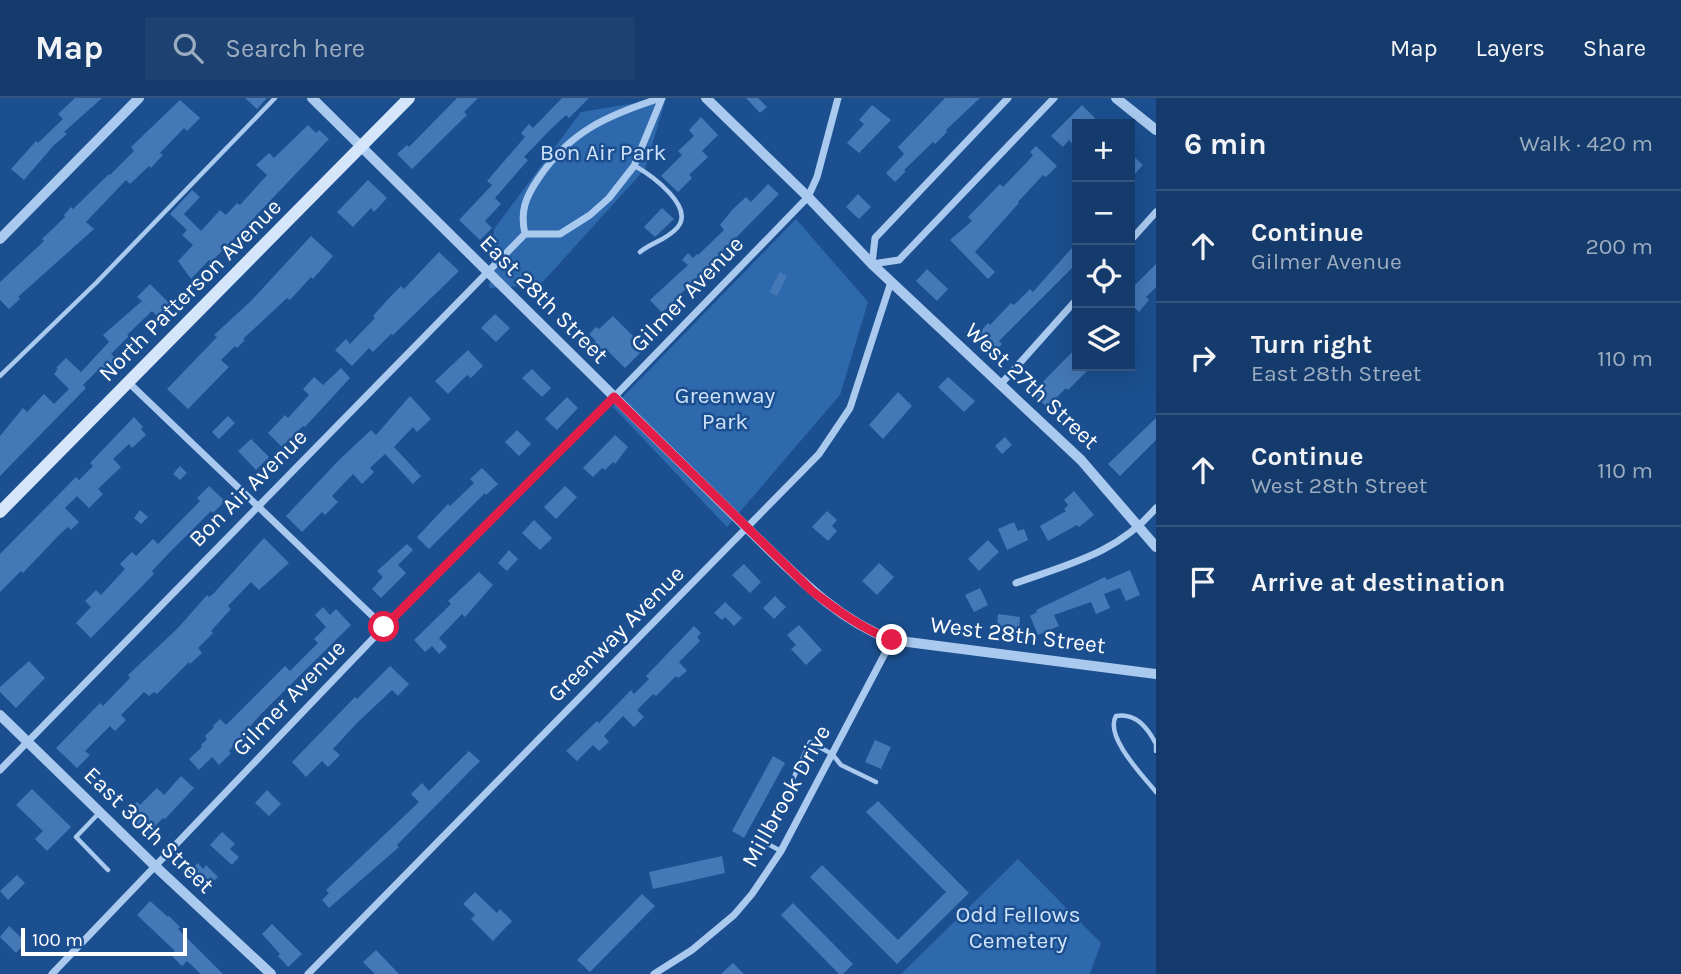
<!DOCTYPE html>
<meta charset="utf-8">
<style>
body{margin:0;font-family:Karla,sans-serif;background:#1d4271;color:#f1f3f6}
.controls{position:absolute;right:21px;top:21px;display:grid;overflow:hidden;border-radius:0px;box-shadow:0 7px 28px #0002}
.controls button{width:63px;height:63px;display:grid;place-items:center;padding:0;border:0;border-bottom:2px solid #33557e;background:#143b6b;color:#f1f3f6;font:35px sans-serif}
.scale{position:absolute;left:21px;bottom:18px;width:166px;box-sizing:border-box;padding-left:7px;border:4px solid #fff;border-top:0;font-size:19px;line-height:24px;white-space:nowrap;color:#fff;-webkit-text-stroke:5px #1b4f8f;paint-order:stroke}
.stop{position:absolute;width:21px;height:21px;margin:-16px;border:5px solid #e11d48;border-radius:50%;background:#fff}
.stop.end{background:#e11d48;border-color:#fff;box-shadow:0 2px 7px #0008}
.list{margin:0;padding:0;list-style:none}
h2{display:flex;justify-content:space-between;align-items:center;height:91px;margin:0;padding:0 28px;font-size:30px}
h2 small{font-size:23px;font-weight:400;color:#9dadc1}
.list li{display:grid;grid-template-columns:46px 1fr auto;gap:21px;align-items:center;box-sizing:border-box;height:112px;padding:0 28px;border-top:2px solid #33557e}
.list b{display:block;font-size:26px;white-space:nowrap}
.list p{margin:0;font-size:23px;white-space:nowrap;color:#9dadc1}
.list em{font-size:23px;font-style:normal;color:#9dadc1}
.icon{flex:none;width:38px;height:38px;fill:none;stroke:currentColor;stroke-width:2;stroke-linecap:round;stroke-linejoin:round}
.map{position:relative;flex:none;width:1156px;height:876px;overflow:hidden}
header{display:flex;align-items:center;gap:42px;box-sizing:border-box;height:98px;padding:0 35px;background:#143b6b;border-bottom:2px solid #33557e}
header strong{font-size:33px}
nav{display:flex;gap:38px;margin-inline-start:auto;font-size:24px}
.search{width:490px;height:63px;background:#1d4271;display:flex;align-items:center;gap:18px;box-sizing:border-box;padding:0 24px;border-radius:0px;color:#9dadc1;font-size:26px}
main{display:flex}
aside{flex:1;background:#143b6b}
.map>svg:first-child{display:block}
</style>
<header>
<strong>Map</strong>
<div class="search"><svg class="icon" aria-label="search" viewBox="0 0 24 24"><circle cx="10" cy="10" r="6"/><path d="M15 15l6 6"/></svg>Search here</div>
<nav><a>Map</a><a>Layers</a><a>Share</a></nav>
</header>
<main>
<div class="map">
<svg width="1156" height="876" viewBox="0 0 1156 876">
<rect width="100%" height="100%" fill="#1b4f8f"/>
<path fill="#2e69ad" d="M666 0 645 71 540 187 489 190 494 131 581 14Z
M796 121 868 204 840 297 727 429 613 309Z
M1018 761 1101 845 1090 876H901Z"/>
<path fill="#4478b7" d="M75 0H102L64 34 67 36 54 47 24 82 11 71 36 43 38 45 63 21 58 16Z
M245 0H267L257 11Z
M457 0H478L464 14 467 17 412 71 397 56 407 47 409 49Z
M562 0H589L569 20 566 17 549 33 524 59 528 62 495 100 501 106 485 123 492 130 480 142 459 122 492 87 487 83 525 39 521 35 529 26 533 30Z
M746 0H758L767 9 760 15Z
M945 0H980L946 32 947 34 935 46 933 44 904 72 906 73 895 84 886 75 904 56 898 49Z
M180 2 200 20 187 33 184 30 160 55 163 57 151 70 149 68 130 86 126 82 86 124 94 131 18 199 20 201 9 211 0 202V184L44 143 42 141 65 119 64 117 71 109 73 111 109 76 110 77 134 53 131 49Z
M872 7 891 22 859 55 847 45 864 26 859 22Z
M1082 7 1095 20 1089 26H1077V50L1069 42 1063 49 1051 38Z
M701 19 718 37 702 53 708 59 689 77 692 80 678 94 661 78 682 57 678 53 694 38 689 32Z
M308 27 316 35 319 32 329 41 229 146 211 164 209 162 191 181 178 163 193 147 182 137 187 132 170 116 192 92 200 99 184 116 201 133 220 112 226 117 237 105 240 107 267 77 256 67 269 55 274 60Z
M1036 48 1057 68 1046 79 1043 77 1018 104 1019 105 975 154 995 174 988 181 950 142 972 123 968 119 1000 86 1003 89 1028 63 1033 57 1030 54Z
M1130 55 1143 67 1130 81Z
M368 82 387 100 374 114 371 110 353 129 337 114Z
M768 86 779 96 662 215 650 202 688 167 682 162 688 155 693 160 697 156 698 157 724 132 720 127 733 111 746 99 751 104Z
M858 96 871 109 859 121 846 109Z
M662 110 674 121 655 139 644 129Z
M311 138 333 158 313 181 311 179 290 202 287 200 243 241 245 242 237 250 235 248 221 262 229 269 188 311 167 291 217 239 214 237 251 203Z
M1077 144V165L999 243 1002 246 995 253 978 236 988 225 990 227 1011 205 1014 207 1030 191 1033 194Z
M439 154 459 173 393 237 391 236 373 254 369 250 352 268 335 252 346 241 350 246 375 220 373 218 390 199 401 188 404 191Z
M1156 166V189L1146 199 1149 202 1139 214 1130 205V192Z
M927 171 948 191 937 203 916 183Z
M780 174 787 178 777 198 769 194Z
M150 186 169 205 157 218 152 213 127 237 129 238 111 256 118 262 105 275 100 270 83 287 86 290 0 378V338L23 310 27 314 44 296 54 306 69 291 54 276 58 271 56 270 66 260 81 274 109 244 103 237 142 203 137 199Z
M495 216 510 230 496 244 481 230Z
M613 218 645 250 625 270 607 252 604 255 594 245 596 243 589 236 596 229 599 231Z
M1077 249V268H1092L1068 292 1066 290 1047 309 1032 295Z
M468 252 483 268 471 280 467 277 448 296 435 283Z
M341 270 350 280 305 329 303 328 282 349 268 335 285 317 288 320 309 297 303 291 314 279 323 287Z
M532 271 551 290 542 299 522 280Z
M948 279 975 303 964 314 938 289Z
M898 294 912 308 883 341 869 327Z
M410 298 431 321 417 334 413 329 394 349 421 378 413 386 385 356 370 370 374 374 362 386 353 376 332 398 338 404 325 417 322 414 302 434 286 418 339 362 371 332 376 337Z
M567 299 578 310 557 332 545 321Z
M228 318 235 325 219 341 212 334Z
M134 319 143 329 141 331 146 337 132 350 129 346 113 361 121 369 98 391 103 396 89 410 77 398 65 410 79 424 71 432 68 429 60 436 23 475 21 473 0 494V456L76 379 79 382 93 368 90 365Z
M1156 320V342L1120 378 1108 366Z
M517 332 531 346 519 358 505 344Z
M615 337 628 349 615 366 613 364 605 372 602 370 593 379 583 370Z
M1005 339 1012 347 1002 356 995 348Z
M251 341 269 359 256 372 238 353Z
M180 368 187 375 180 382 173 376Z
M482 370 498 386 486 397 485 395 429 451 417 439 448 406 450 408 474 385 470 381Z
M209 388 225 403 213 415 211 413 168 456 152 473 154 476 91 540 76 525 91 509 85 503 96 492 101 497 125 471 120 466 132 454 136 458 153 441 158 446 200 403 197 400Z
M565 388 577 399 556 421 544 409Z
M1074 393 1094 417 1079 429 1077 427 1048 443 1040 428 1066 413 1064 411 1068 407 1064 402Z
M140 412 148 419 141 426 134 420Z
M827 413 837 422 832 428 837 433 828 443 812 429Z
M534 422 552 440 540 452 522 435Z
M1014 424 1018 433 1024 431 1028 442 1007 452 998 431Z
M264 440 289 465 259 492 251 484 228 508 231 511 211 533 213 535 198 550 202 555 190 566 189 564 157 596 154 594 149 598 144 594 121 617 126 622 115 633 110 628 85 653 90 657 77 670 56 650 100 605 103 608 130 580 128 577 178 530 207 497 209 499 214 495Z
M988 442 999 454 979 473 968 461Z
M407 446 413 452 398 467 406 475 381 500 372 491 383 479 377 473Z
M509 452 518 461 507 473 498 465Z
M879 465 894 479 877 497 862 483Z
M744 466 761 484 750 495 732 477Z
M1130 472 1140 497 1126 503 1120 490 1104 496 1110 510 1096 516 1091 504 1054 517 1059 528 1038 537 1030 518 1037 514 1036 512 1105 479 1107 482Z
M479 474 493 487 465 519 462 516 439 540 447 549 439 556 432 548 425 554 414 542 451 506 448 503Z
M980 490 988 507 974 514 965 497Z
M775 498 786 509 774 521 763 510Z
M725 504 742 520 734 528 725 519 722 522 714 515Z
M323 509 330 517 336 511 351 527 261 616 229 653 231 655 219 667 212 659 199 672 189 661 202 649 201 647 207 641 205 638 214 629 213 628 220 621 226 627 285 568 290 573 318 545 314 541 326 529 315 517Z
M998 516 1020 519 1019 534 997 532Z
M799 527 822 552 806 567 791 551 796 547 787 537Z
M694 528 701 535 697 539 700 543 679 564 687 573 678 580 676 578 656 598 653 596 637 612 644 619 634 629 623 618 604 638 609 644 599 653 593 647 577 663 566 653 597 623 599 625 631 592 634 596 649 581 646 578Z
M29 563 45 580 16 610 0 594V589Z
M390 568 409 586 398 598 392 592 356 626 333 651 340 657 328 669 322 663 306 679 292 664 355 599 357 601Z
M875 642 891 649 881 671 865 664Z
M469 653 480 663 397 747 399 749 329 810 322 802 329 795 326 792 419 704 411 696 422 685 429 693Z
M773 658 785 665 744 740 732 733Z
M181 678 194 690 165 721 163 720 147 736 126 715 137 704 140 707 157 690 164 697Z
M32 691 71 729 47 753 35 741 43 733 16 707Z
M267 692 281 706 269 718 255 705Z
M878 703 969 795 897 866 810 779 822 767 898 842 946 794 866 714Z
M222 734 235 746 230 751 239 759 232 767 210 747Z
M722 758 725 775 653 791 649 774Z
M198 765 203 771 206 767 218 779 206 790 190 772Z
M17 777 25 785 8 802 0 793Z
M475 794 497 815 500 811 512 823 493 843 471 821 475 817 463 806Z
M642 796 655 808 590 874 577 862Z
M150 803 168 819 169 818 180 829 178 831 223 876H201L187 863 182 868 171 857 175 853 137 817Z
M793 805 853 866 843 876H839L781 817Z
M272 826 302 856 288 869 278 858 280 856 262 836Z
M9 828 26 844 16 855 0 839Z
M376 852 399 876H375L363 864Z
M733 865 744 876H721Z"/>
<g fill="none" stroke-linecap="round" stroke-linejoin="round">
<path stroke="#a9c9ee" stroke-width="4.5" d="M635 68C651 77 696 109 677 130 665 143 652 144 640 154
M0 278 96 185 275 0
M1156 646C1148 630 1136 614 1116 618 1104 638 1143 678 1156 694
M1156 646V653
M99 715 76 739 108 772
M781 753 764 744 810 644 832 656 841 667 876 684"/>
<path stroke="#a9c9ee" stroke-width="7" d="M1008 0 875 140 872 166 899 162 1054 0
M525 136H560L590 117 609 100 634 68 662 0
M525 136C520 114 525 100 538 81 570 33 608 17 661 0
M1130 143 1156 114
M128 284 384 529
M1000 287 1077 201
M1016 485C1069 466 1118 455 1156 410
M0 672 525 136
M52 876 384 529 614 299 808 99 817 79 838 0
M308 876 819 356 850 310 891 184
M654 876 692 852 734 817 752 796 781 753 892 542"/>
<path stroke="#a9c9ee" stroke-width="10" d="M312 0 747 430C792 473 833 520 892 542L1156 576
M706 0 808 99 872 166 1081 362 1156 449
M1116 0 1156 32
M0 141 139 0
M0 617 155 768 271 876"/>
<path stroke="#d6e6fa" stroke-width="12" d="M0 414 409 0"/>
</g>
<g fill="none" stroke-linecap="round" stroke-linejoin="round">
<path stroke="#e11d48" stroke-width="9" d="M384 529 614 299 812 493C838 513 861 530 892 542"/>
</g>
<g text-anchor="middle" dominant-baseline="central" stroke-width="5" stroke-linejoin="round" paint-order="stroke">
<g font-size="23" fill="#cfe3fa" stroke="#1b4f8f">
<text x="603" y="54">Bon Air Park</text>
<text x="725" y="297">Greenway<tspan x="725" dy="26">Park</tspan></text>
<text x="1018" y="816">Odd Fellows<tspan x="1018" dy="26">Cemetery</tspan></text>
</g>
<g font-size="23" fill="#fff" stroke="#1b4f8f">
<text transform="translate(190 192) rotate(-45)">North Patterson Avenue</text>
<text transform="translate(687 196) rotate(-46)">Gilmer Avenue</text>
<text transform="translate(544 201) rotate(45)">East 28th Street</text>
<text transform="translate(1032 288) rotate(43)">West 27th Street</text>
<text transform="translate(248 390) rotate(-45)">Bon Air Avenue</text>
<text transform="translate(616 536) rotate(-45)">Greenway Avenue</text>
<text transform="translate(1018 537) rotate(7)">West 28th Street</text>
<text transform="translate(289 600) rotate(-46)">Gilmer Avenue</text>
<text transform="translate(786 698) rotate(-61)">Millbrook Drive</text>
<text transform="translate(149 732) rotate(44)">East 30th Street</text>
</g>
</g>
</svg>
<div class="controls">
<button>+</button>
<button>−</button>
<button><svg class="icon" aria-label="locate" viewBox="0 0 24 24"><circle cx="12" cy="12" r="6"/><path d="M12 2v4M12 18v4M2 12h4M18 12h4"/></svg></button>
<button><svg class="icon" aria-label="layers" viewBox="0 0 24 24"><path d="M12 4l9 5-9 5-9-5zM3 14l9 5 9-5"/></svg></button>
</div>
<div class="scale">100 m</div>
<div class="stop" style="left:384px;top:529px"></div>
<div class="stop end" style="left:892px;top:542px"></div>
</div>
<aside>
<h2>6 min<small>Walk · 420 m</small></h2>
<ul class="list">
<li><svg class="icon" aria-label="ahead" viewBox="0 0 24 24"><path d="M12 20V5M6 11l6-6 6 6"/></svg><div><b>Continue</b><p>Gilmer Avenue</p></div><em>200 m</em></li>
<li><svg class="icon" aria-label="right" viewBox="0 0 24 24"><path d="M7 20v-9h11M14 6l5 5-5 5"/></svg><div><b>Turn right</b><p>East 28th Street</p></div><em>110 m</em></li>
<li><svg class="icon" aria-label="ahead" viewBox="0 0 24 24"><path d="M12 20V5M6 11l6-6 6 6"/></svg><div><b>Continue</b><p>West 28th Street</p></div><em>110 m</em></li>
<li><svg class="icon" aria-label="arrive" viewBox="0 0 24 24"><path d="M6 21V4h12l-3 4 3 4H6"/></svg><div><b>Arrive at destination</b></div></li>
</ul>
</aside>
</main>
